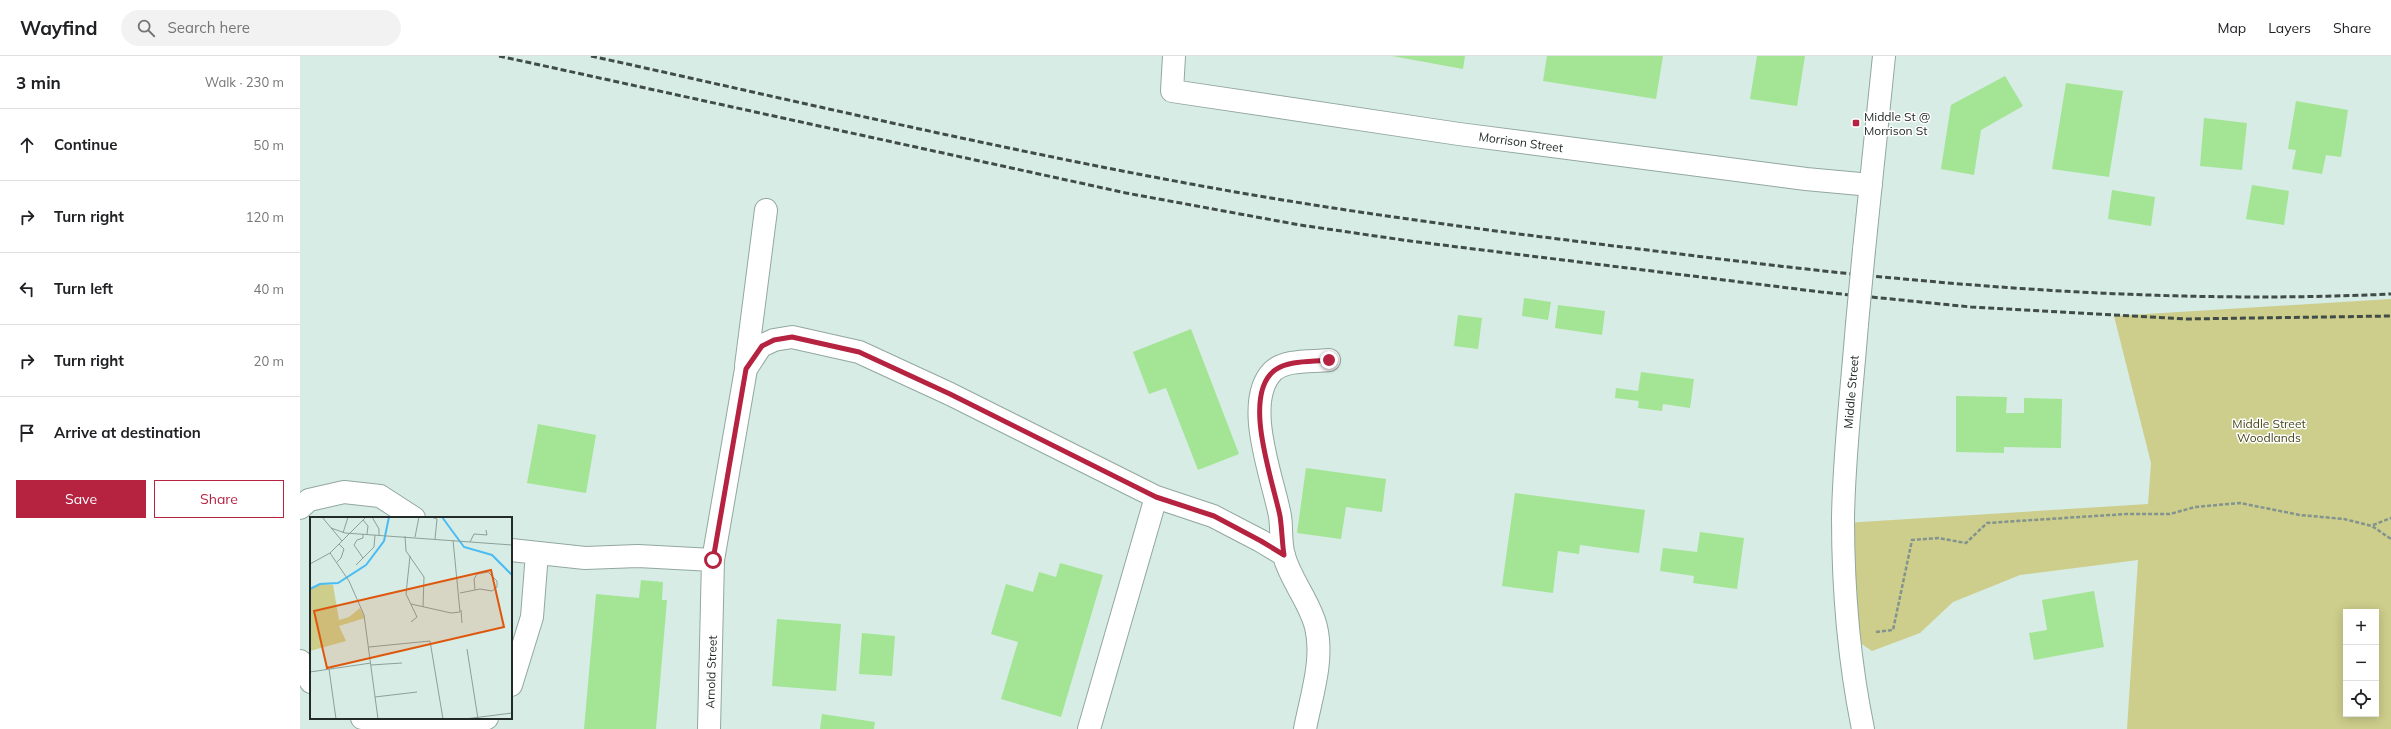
<!DOCTYPE html>
<meta charset="utf-8">
<style>
body{margin:0;font-family:Mulish,sans-serif;background:#f2f2f2;color:#202124}
.controls{position:absolute;right:12px;bottom:12px;display:grid;overflow:hidden;border-radius:0px;box-shadow:0 2px 10px #0003}
.controls button{width:36px;height:36px;display:grid;place-items:center;padding:0;border:0;border-bottom:1px solid #e0e0e0;background:#fff;color:#202124;font:20px sans-serif}
.stop{position:absolute;width:12px;height:12px;margin:-9px;border:3px solid #b52341;border-radius:50%;background:#fff}
.stop.end{background:#b52341;border-color:#fff;box-shadow:0 1px 4px #0008}
.list{margin:0;padding:0;list-style:none}
h2{display:flex;justify-content:space-between;align-items:center;height:52px;margin:0;padding:0 16px;font-size:17px}
h2 small{font-size:13px;font-weight:400;color:#757577}
.list li{display:grid;grid-template-columns:26px 1fr auto;gap:12px;align-items:center;box-sizing:border-box;height:72px;padding:0 16px;border-top:1px solid #e0e0e0}
.list b{display:block;font-size:15px;white-space:nowrap}
.list em{font-size:13px;font-style:normal;color:#757577}
.actions{display:flex;gap:8px;padding:12px 16px}
.actions a{flex:1;padding:9px 0;border:1px solid #b52341;border-radius:0px;text-align:center;font-size:14px;color:#b52341}
.actions .main{background:#b52341;color:#fff}
.icon{flex:none;width:22px;height:22px;fill:none;stroke:currentColor;stroke-width:2;stroke-linecap:round;stroke-linejoin:round}
.map{position:relative;flex:none;width:2091px;height:673px;overflow:hidden}
header{display:flex;align-items:center;gap:24px;box-sizing:border-box;height:56px;padding:0 20px;background:#fff;border-bottom:1px solid #e0e0e0}
header strong{font-size:19px}
nav{display:flex;gap:22px;margin-inline-start:auto;font-size:14px}
.search{width:280px;height:36px;background:#f2f2f2;display:flex;align-items:center;gap:10px;box-sizing:border-box;padding:0 14px;border-radius:22px;color:#757577;font-size:15px}
main{display:flex}
aside{flex:1;background:#fff}
.map>svg:first-child{display:block}
</style>
<header>
<strong>Wayfind</strong>
<div class="search"><svg class="icon" aria-label="search" viewBox="0 0 24 24"><circle cx="10" cy="10" r="6"/><path d="M15 15l6 6"/></svg>Search here</div>
<nav><a>Map</a><a>Layers</a><a>Share</a></nav>
</header>
<main>
<aside>
<h2>3 min<small>Walk · 230 m</small></h2>
<ul class="list">
<li><svg class="icon" aria-label="ahead" viewBox="0 0 24 24"><path d="M12 20V5M6 11l6-6 6 6"/></svg><div><b>Continue</b></div><em>50 m</em></li>
<li><svg class="icon" aria-label="right" viewBox="0 0 24 24"><path d="M7 20v-9h11M14 6l5 5-5 5"/></svg><div><b>Turn right</b></div><em>120 m</em></li>
<li><svg class="icon" aria-label="left" viewBox="0 0 24 24"><path d="M17 20v-9H6M10 6l-5 5 5 5"/></svg><div><b>Turn left</b></div><em>40 m</em></li>
<li><svg class="icon" aria-label="right" viewBox="0 0 24 24"><path d="M7 20v-9h11M14 6l5 5-5 5"/></svg><div><b>Turn right</b></div><em>20 m</em></li>
<li><svg class="icon" aria-label="arrive" viewBox="0 0 24 24"><path d="M6 21V4h12l-3 4 3 4H6"/></svg><div><b>Arrive at destination</b></div></li>
</ul>
<div class="actions"><a class="main">Save</a><a>Share</a></div>
</aside>
<div class="map">
<svg width="2091" height="673" viewBox="0 0 2091 673">
<rect width="100%" height="100%" fill="#d6ece4"/>
<path fill="#cdce8b" fill-rule="evenodd" d="M2091 243V673H1827L1838 504 1720 519 1653 546 1620 577 1572 595 1550 580 1544 467 1848 448 1851 407 1814 260ZM2046 556H2076V658H2046Z"/>
<path fill="#a3e594" d="M1092 0H1165L1163 13Z
M1247 0H1363L1356 43 1243 25Z
M1457 0H1505L1497 50 1450 43Z
M1705 20 1723 50 1681 74 1674 119 1641 113 1651 49Z
M1766 27 1823 35 1809 121 1752 113Z
M1996 45 2048 54 2041 101 2026 99 2022 118 1992 113 1996 94 1988 93Z
M1904 62 1947 67 1942 114 1900 110Z
M1952 129 1989 135 1984 169 1946 163Z
M1812 134 1855 141 1851 170 1808 163Z
M1224 242 1251 246 1248 264 1222 260Z
M1258 249 1305 255 1302 279 1255 272Z
M1158 259 1182 262 1178 293 1154 290Z
M891 273 939 398 898 414 866 332 849 338 833 296Z
M1341 316 1394 323 1390 352 1363 348 1362 355 1338 352 1339 345 1315 342 1316 332 1338 335Z
M1656 340 1707 341 1706 357H1724V342L1762 343 1761 392 1704 391V397L1656 396Z
M238 368 296 379 286 437 227 427Z
M1006 412 1086 423 1082 456 1046 451 1041 483 997 477Z
M1215 437 1345 454 1339 497 1280 489 1279 498 1258 495 1253 537 1202 530Z
M1400 476 1444 482 1437 533 1393 527 1394 520 1360 515 1363 492 1397 496Z
M760 507 803 519 761 661 701 643 718 586 691 578 706 528 733 536 739 516 756 521Z
M341 524 363 526 362 544H367L356 673H284L296 538 339 542Z
M1794 535 1804 591 1734 604 1729 577 1747 574 1742 544Z
M477 563 541 568 536 635 472 630Z
M562 577 595 580 592 620 559 618Z
M522 658 575 666 574 673H520Z"/>
<g fill="none" stroke-linecap="round" stroke-linejoin="round">
<g stroke="#92a79f" stroke-width="24">
<path id="minor" d="M874 0 872 35 1159 78 1506 123 1571 129
M1564 194 1584 0
M1557 268C1552 333 1544 397 1543 462 1543 532 1549 605 1563 673
M446 310 466 154
M0 452 9 444 44 436 80 440 114 462
M211 494 285 502 338 500 413 504
M0 605 11 626
M211 629 232 561 237 497
M62 662 99 669 163 672 187 662
M409 673 413 504 446 313 461 290 474 284 492 281 559 296 650 338 856 441 913 460 961 485 984 499
M789 673 856 441
M1005 673C1011 641 1024 604 1016 571 1010 546 991 525 984 500 980 487 982 473 980 460 973 422 942 346 973 315 986 303 1012 306 1029 304"/>
</g>
<path stroke="#83938d" stroke-width="2.5" stroke-dasharray="4 2" stroke-linecap="butt" d="M2073 469 2091 462
M1576 576 1593 574 1612 484 1638 482 1666 487 1687 467 1826 458H1870L1895 451 1940 447 2000 459 2044 463 2072 470 2091 483"/>
<use href="#minor" stroke="#fff" stroke-width="22"/>
<path stroke="#414c48" stroke-width="3" stroke-dasharray="6 3" stroke-linecap="butt" d="M199 0 826 137 1000 169 1110 185 1521 236 1671 251 1886 263 2091 260
M291 0C491 44 690 91 891 128 1053 158 1216 178 1380 198 1616 228 1853 249 2091 238"/>
<g stroke="#92a79f" stroke-width="24" stroke-linecap="butt">
<path id="minor-bridge" d="M1557 268 1564 194"/>
</g>
<use href="#minor-bridge" stroke="#fff" stroke-width="22"/>
</g>
<g fill="none" stroke-linecap="round" stroke-linejoin="round">
<path stroke="#b52341" stroke-width="5" d="M413 504 446 313 462 290 474 284 492 281 559 296 650 338 856 441 914 460 961 485 984 499C982 486 982 473 980 460 973 425 941 339 975 314 989 304 1012 306 1029 304"/>
</g>
<rect fill="#b52341" stroke="#fff" stroke-width="1.5" x="1552" y="63" width="8" height="8" rx="2"/>
<g text-anchor="middle" dominant-baseline="central" stroke-width="3" stroke-linejoin="round" paint-order="stroke">
<g font-size="12" fill="#232b28" stroke="#fff" text-anchor="start">
<text x="1564" y="60">Middle St @<tspan x="1564" dy="14">Morrison St</tspan></text>
</g>
<g font-size="12" fill="#232b28" stroke="#fff">
<text transform="translate(1221 86) rotate(8)">Morrison Street</text>
<text transform="translate(1551 336) rotate(-85)">Middle Street</text>
<text transform="translate(411 616) rotate(-88)">Arnold Street</text>
</g>
<g font-size="12" fill="#48481d" stroke="#fff">
<text x="1969" y="367">Middle Street<tspan x="1969" dy="14">Woodlands</tspan></text>
</g>
</g>
<g transform="translate(10 461)">
<rect width="202" height="202" fill="#d6ece4"/>
<path d="M10 67 23 68 29 103 39 100 50 91 55 101 29 109 36 124 0 134V73Z" fill="#cdce8b"/>
<path fill="none" stroke="#4abcf3" stroke-width="2" d="M132 0 154 30 182 38 202 58M0 72 10 67 28 66 56 48 74 24 79 0"/>
<path fill="none" stroke="#8e9f99" stroke-width="1" d="M12 0 32 24M62 0 69 12V18M121 0 127 2 125 22M53 3 58 9 57 17M21 11 35 16 202 28M33 16 38 0M95 19 96 34 114 60 113 90M105 20 109 0M160 25 164 17 177 18 176 13M20 36 39 64 54 98 68 202M100 39 96 77 107 100 101 105M53 41 44 28 47 23 53 21V17M27 45 31 41 34 32 29 27M0 47 20 36 56 0M46 48 64 30 65 18M150 76 170 72 182 74 187 70V64L178 55 167 57 164 62 165 73M101 87 141 96 150 95 143 23M151 93 152 106M59 130 120 124 133 202M157 132 168 202M61 148 92 146M19 152 26 202M0 155 61 146M65 180 107 175M155 202 202 196"/>
<path fill="#de570d" fill-opacity="0.15" stroke="#de570d" stroke-width="2" d="M181 53 194 110 17 151 4 94Z"/>
<rect width="202" height="202" fill="none" stroke="#232b28" stroke-width="2"/>
</g>
</svg>
<div class="controls">
<button>+</button>
<button>−</button>
<button><svg class="icon" aria-label="locate" viewBox="0 0 24 24"><circle cx="12" cy="12" r="6"/><path d="M12 2v4M12 18v4M2 12h4M18 12h4"/></svg></button>
</div>
<div class="stop" style="left:413px;top:504px"></div>
<div class="stop end" style="left:1029px;top:304px"></div>
</div>
</main>
